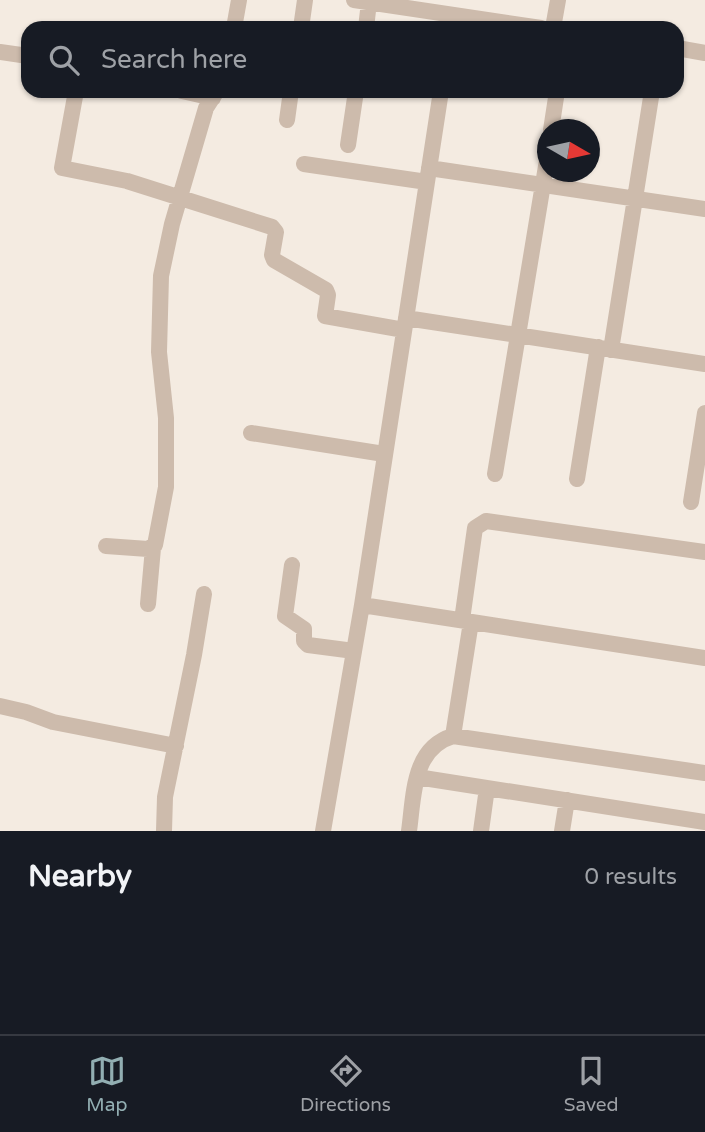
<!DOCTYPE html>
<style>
body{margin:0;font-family:"Varela Round",sans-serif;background:#20242c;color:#f1f3f6}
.compass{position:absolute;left:537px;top:119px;width:63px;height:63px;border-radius:50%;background:#171b24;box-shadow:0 2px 5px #0004;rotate:99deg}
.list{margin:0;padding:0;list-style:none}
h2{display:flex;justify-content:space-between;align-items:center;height:91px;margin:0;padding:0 28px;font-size:30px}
h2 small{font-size:23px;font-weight:400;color:#9ea1a6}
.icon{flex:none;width:38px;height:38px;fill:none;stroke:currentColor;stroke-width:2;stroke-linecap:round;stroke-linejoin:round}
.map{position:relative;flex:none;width:705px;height:831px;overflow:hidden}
.search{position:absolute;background:#171b24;box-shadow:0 2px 5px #0004;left:21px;right:21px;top:21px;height:77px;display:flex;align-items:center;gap:18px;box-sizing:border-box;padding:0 24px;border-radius:21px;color:#9ea1a6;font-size:26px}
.sheet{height:203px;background:#171b24}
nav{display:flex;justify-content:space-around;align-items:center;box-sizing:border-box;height:98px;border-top:2px solid #363941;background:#171b24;font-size:19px;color:#9ea1a6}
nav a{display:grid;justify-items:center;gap:4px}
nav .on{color:#92aeb2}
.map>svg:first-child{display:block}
</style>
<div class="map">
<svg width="705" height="831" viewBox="0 0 705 831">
<rect width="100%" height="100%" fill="#f4ebe1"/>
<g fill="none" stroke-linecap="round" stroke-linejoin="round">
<path stroke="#cdbbac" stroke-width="16" d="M354 0 541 28
M234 28 239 0
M301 28 305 0
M366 28 369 2
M553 28 558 0
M677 48 705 53
M0 52 28 56
M76 91 62 168 127 181 272 227 276 232 272 255 274 260 326 290 328 295 325 316 404 330
M182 91 213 98
M287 120 291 91
M551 130 557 91
M348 145 356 91
M304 164 427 182
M429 168 705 209
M406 318 705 364
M611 350 652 91
M251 433 384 454
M495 474 548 154
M577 479 598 347
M691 502 705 413
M106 546 148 549 155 545 166 487V418L159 352 161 276 172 224 206 108 217 91
M292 565 285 616 304 629V641L308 645 354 651
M148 604 153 548
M362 605 705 658
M462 620 475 528 486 521 705 552
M0 706 26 712 53 722 176 746
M453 736 471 622
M417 777 705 822
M164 831 165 797 194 655 204 594
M323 831 362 605 441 91
M409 831C414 796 412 748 453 736L705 773
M481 831 487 788
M562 831 567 800"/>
</g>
</svg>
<svg class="compass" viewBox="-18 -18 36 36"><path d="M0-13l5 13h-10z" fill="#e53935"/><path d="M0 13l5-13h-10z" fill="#9ea1a6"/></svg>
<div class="search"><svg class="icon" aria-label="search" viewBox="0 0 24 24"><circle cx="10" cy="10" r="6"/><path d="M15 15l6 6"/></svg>Search here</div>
</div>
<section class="sheet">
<h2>Nearby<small>0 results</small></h2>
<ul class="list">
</ul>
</section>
<nav>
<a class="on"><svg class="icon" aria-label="map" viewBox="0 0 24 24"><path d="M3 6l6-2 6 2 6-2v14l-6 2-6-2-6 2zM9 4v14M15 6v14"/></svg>Map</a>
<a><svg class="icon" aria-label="directions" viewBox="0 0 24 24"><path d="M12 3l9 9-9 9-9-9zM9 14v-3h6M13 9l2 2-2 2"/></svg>Directions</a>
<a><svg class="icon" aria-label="saved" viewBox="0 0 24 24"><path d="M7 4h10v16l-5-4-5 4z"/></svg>Saved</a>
</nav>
